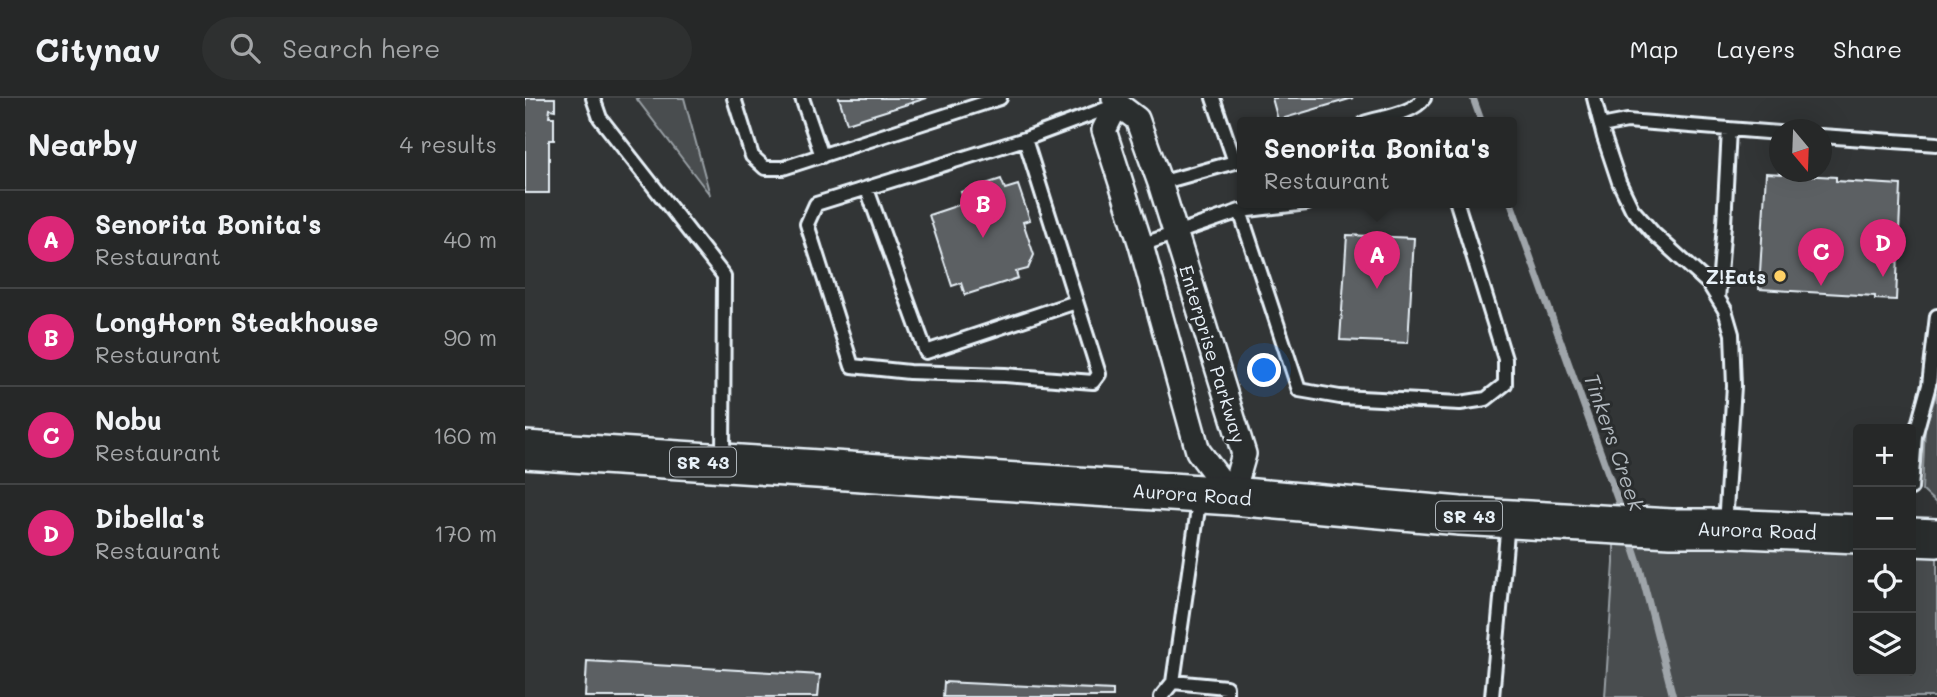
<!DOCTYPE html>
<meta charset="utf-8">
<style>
body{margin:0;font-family:Mali,sans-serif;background:#2e3030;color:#f1f3f6}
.controls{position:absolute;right:21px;bottom:21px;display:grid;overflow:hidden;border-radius:7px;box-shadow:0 7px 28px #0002}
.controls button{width:63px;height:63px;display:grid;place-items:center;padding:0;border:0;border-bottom:2px solid #424445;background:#262828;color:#f1f3f6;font:35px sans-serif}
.compass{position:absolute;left:1244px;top:21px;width:63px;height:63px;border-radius:50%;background:#262828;box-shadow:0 7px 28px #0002;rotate:161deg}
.you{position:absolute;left:740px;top:273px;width:24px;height:24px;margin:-18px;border:5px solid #fff;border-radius:50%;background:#1a73e8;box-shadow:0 0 0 10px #1a73e833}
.badge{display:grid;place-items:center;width:46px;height:46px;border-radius:50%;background:#db2777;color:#fff;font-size:23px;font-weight:700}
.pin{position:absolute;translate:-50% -58px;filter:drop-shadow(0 2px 4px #0008)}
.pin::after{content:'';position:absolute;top:37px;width:24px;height:21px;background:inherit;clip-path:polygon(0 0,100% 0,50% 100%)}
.popup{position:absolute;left:712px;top:19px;width:280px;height:91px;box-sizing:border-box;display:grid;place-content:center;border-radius:7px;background:#262828;filter:drop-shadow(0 2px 5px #0005);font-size:23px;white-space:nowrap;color:#a4a6a8}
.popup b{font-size:26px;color:#f1f3f6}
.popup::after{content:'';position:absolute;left:50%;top:100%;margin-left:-14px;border:14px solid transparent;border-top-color:#262828}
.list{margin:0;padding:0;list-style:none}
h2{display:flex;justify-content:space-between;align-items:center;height:91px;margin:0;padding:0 28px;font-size:30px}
h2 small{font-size:23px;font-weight:400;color:#a4a6a8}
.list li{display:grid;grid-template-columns:46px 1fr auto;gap:21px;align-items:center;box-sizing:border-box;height:98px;padding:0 28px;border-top:2px solid #424445}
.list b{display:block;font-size:26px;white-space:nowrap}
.list p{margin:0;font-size:23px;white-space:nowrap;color:#a4a6a8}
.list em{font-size:23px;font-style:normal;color:#a4a6a8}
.icon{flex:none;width:38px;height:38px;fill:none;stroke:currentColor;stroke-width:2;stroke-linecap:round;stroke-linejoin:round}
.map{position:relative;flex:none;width:1412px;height:599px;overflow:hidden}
header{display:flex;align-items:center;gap:42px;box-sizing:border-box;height:98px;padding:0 35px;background:#262828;border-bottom:2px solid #424445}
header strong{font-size:33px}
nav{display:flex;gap:38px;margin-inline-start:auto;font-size:24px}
.search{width:490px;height:63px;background:#2e3030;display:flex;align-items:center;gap:18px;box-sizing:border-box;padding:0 24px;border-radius:38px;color:#a4a6a8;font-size:26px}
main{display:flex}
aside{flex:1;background:#262828}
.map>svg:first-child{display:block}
</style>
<header>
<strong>Citynav</strong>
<div class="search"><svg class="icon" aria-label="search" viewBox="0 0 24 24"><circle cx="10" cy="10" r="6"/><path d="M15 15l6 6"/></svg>Search here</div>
<nav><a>Map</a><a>Layers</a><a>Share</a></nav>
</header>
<main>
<aside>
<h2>Nearby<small>4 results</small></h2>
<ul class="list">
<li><span class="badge">A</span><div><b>Senorita Bonita's</b><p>Restaurant</p></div><em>40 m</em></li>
<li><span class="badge">B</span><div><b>LongHorn Steakhouse</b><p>Restaurant</p></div><em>90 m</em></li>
<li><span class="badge">C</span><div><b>Nobu</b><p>Restaurant</p></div><em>160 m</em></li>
<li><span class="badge">D</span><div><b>Dibella's</b><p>Restaurant</p></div><em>170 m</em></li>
</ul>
</aside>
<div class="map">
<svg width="1412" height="599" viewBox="0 0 1412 599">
<rect width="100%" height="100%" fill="#323536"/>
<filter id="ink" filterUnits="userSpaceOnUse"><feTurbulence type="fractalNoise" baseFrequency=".0143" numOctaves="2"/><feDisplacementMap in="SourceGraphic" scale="14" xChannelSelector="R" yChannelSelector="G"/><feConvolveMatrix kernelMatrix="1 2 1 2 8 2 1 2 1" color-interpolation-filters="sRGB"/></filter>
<g filter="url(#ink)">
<path fill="#494d4f" stroke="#989fa4" stroke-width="2" d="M111 0H159L185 97Z
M1412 294V406L1397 392 1400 329Z
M1089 427 1333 436V573H1386V439L1412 440V599H1080L1089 465Z"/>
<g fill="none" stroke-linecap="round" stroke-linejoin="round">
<path stroke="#9fa5aa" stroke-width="7" d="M948 0 957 25
M986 105 1098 417
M1105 439 1115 470 1148 599"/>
</g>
<path fill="#5c6063" stroke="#e8f1f8" stroke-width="2" d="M0 0H30V12L25 11 24 19H29V42H24V95H0Z
M314 0H402L322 25Z
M747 0H828L753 22Z
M1241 75 1311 79V83L1376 87 1371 202 1350 201V198L1234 191Z
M476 81 480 91 493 87 505 122 498 124 509 157 503 171 491 174 493 180 440 197 436 185 427 188 404 117 440 105 436 94Z
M822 137 889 140 883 245 815 242Z
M62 563 295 577 293 599H60Z
M419 584 588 592V599H418Z"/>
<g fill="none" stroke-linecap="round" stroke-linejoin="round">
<g stroke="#e8f1f8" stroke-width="18">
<path id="lane" d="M68 0 75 20 199 178 198 361
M209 0 227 58 240 70H258L475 0
M277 0 297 58
M688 0 710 64
M1069 0 1079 39 1094 84 1107 111 1129 136 1184 186 1200 212 1207 236 1209 288 1200 427
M839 25C857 19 888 16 899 0
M1076 28 1102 23 1254 35
M1296 38 1412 46
M500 41 574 276 568 284 480 277 384 274 327 268 282 126 291 106 500 41 591 7
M635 85 717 62
M342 91 401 254 551 204
M715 113 774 292 815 299 935 305 961 301 980 286V261L932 105
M616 147 715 113 782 105
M1193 201 1199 126 1204 31
M1386 390 1390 338 1404 287 1412 218
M648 584 701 589V599
M636 599 648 584 675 397
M967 599 983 424"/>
</g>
<g stroke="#e8f1f8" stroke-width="28">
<path id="street" d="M589 0 592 6 612 21 635 85 719 356 707 398
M592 6 579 32 616 147 673 353 707 398"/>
</g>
<g stroke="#e8f1f8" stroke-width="42">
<path id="primary" d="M0 352 707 398 935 418 1146 430H1199L1333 436
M1386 439 1412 440"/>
</g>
<use href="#lane" stroke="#2a2d2e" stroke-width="12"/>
<use href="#street" stroke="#2a2d2e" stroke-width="23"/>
<use href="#primary" stroke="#2a2d2e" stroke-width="37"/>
</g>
</g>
<circle fill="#ffd166" stroke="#2a2d2e" stroke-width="2.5" cx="1255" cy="178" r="7"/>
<g text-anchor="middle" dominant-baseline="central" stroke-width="6" stroke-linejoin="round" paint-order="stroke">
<g fill="#2a2d2e" stroke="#afb6bb" stroke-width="2">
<rect x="145" y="349.5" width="66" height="29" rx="5"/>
<rect x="911" y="403.5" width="66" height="29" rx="5"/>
</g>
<g font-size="18" font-weight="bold" fill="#e8f1f8">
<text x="178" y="364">SR 43</text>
<text x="944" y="418">SR 43</text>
</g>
<g font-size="19" font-weight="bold" fill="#e8f1f8" stroke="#2a2d2e" text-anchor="end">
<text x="1241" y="178">Z!Eats</text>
</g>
<g font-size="19" fill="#e8f1f8" stroke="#2a2d2e">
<text transform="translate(688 256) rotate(73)">Enterprise Parkway</text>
<text transform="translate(667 396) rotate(4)">Aurora Road</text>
<text transform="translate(1232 432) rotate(2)">Aurora Road</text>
</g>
<g font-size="21" font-style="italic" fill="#b1b8be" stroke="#2a2d2e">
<text transform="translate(1090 344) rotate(71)">Tinkers Creek</text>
</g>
</g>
</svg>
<div class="controls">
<button>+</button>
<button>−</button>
<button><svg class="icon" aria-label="locate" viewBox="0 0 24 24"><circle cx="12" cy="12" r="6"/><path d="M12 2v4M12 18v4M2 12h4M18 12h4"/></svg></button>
<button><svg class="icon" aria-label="layers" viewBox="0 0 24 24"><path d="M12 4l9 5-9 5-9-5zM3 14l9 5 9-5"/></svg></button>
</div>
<svg class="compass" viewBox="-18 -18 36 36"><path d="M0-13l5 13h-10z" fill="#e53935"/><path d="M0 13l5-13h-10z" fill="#a4a6a8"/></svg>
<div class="you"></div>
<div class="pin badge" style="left:852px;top:191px">A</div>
<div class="popup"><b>Senorita Bonita's</b>Restaurant</div>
<div class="pin badge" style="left:458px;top:140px">B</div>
<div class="pin badge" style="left:1296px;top:188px">C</div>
<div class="pin badge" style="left:1358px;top:179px">D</div>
</div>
</main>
